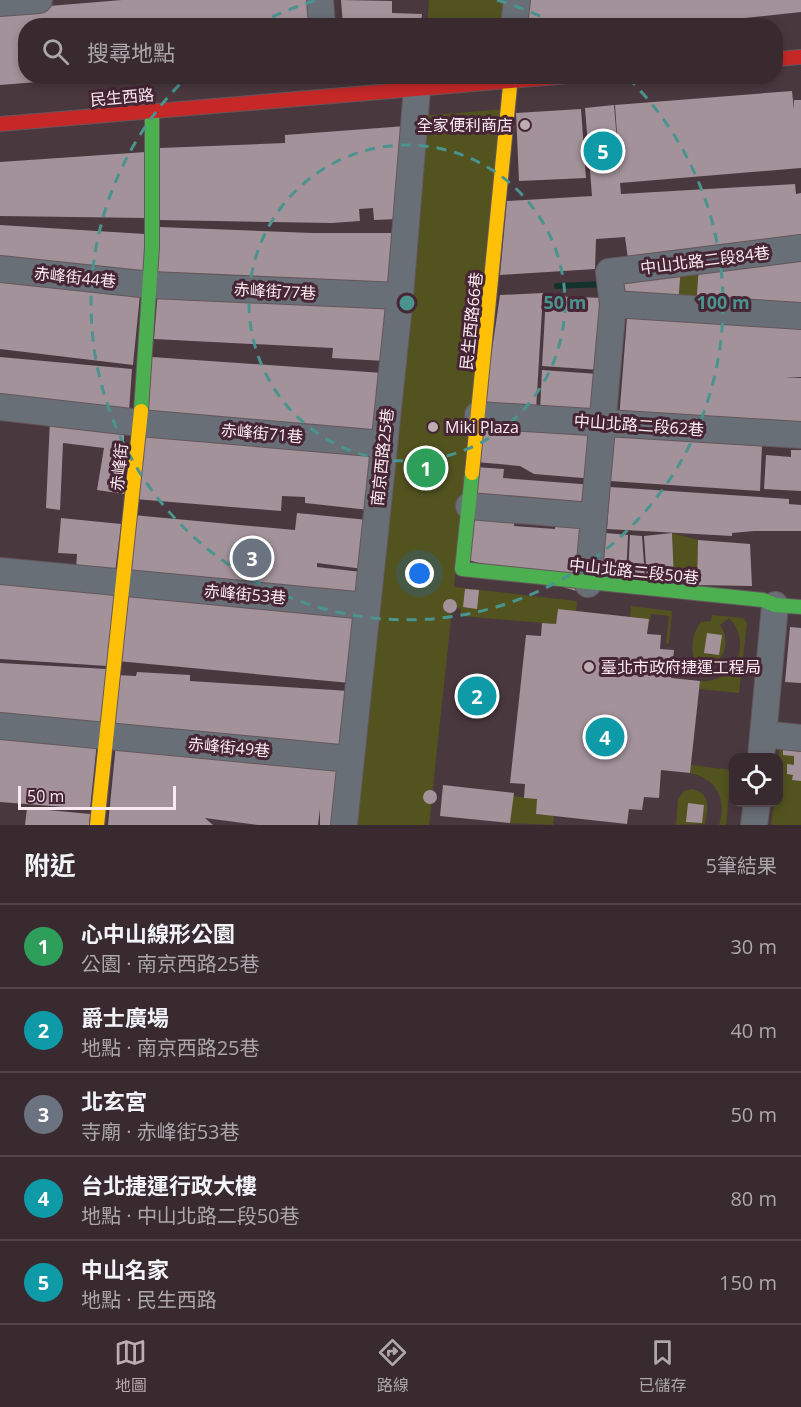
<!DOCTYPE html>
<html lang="zh-TW">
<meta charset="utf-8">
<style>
body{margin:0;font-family:"Open Sans","Noto Sans TC",sans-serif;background:#43363b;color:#f1f3f6}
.controls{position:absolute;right:18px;bottom:18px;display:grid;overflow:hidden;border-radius:12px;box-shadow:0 3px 9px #0003}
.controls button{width:54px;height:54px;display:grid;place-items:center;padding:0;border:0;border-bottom:2px solid #52464b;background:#382a2f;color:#f1f3f6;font:30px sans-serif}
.scale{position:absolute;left:18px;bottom:15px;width:158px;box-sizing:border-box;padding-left:6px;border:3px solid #fceaf1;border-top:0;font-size:16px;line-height:21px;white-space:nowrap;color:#fceaf1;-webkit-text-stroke:4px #462634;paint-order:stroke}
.you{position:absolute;left:420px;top:574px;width:21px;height:21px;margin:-15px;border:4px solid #fff;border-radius:50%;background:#1a73e8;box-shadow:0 0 0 9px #1a73e833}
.badge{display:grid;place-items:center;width:39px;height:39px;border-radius:50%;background:#beacb3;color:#fff;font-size:20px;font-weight:700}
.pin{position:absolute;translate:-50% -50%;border:3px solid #fff;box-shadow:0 2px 6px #0006}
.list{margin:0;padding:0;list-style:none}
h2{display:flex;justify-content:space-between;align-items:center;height:78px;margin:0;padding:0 24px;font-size:26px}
h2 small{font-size:20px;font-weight:400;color:#aba7aa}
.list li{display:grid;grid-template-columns:39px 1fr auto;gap:18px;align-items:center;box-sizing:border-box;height:84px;padding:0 24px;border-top:2px solid #52464b}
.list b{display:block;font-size:22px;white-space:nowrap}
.list p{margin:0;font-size:20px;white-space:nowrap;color:#aba7aa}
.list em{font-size:20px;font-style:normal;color:#aba7aa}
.icon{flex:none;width:33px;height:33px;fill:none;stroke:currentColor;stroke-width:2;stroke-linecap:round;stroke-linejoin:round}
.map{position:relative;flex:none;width:801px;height:825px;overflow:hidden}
.search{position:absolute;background:#382a2f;box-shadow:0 3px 9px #0003;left:18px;right:18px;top:18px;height:66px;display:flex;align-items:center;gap:15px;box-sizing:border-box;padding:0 21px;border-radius:24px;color:#aba7aa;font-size:22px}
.sheet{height:498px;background:#382a2f}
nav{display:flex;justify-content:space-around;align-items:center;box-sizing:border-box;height:84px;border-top:2px solid #52464b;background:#382a2f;font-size:16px;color:#aba7aa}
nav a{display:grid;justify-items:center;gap:3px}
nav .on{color:#beacb3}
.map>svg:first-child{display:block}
</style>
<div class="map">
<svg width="801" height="825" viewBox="0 0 801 825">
<rect width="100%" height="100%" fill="#4a383f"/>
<path fill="#52531f" d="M429 0H508L506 25 427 26Z
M505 109 454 587 577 601 576 611 558 609 556 624 460 616 461 609 457 608 453 600 429 825H351L421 116Z
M699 265 696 307 678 306 681 266Z
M672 533 698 540 697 585 674 579Z
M631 606 672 611 669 644 666 643 669 616 651 614 647 634 649 619 630 617Z
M712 615 743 618 747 623 739 693 699 689 700 681C736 684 753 642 729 618L720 625C731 640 725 664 706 666L695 661C690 649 692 633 701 622L711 621Z
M779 746 801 749V825H771L774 803 778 802Z
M691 765 731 770 726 825H719C727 799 717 779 690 773Z
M692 789C711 793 708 808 705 824L676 825 678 799 684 791Z
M513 796 537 799 536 814 554 816 553 825 510 823Z"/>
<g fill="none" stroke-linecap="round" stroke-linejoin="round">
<path stroke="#12332b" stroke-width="6" d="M557 286 604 284"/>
</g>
<path fill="#a39299" d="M122 0H313L315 26H26V76L88 78 0 85V10Z
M341 0 392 1V13L422 14 421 26H343Z
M530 0H801V12L669 26H528Z
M792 91 794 110V100H801V168L620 183 621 194 795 184 796 194 801 193V243L629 266 625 237 596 239 595 269 500 275 507 201 592 196 585 108 614 105 620 178 615 105Z
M581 109 586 178 519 181 516 113Z
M406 126 397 219 374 220 373 208 359 209 360 221 332 223 159 220 160 148 285 143V135Z
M146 152 147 218 0 216V162Z
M0 225 145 234 144 276 0 262Z
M159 227 312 233H396L393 287 157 278Z
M755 262H801V313L696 307 699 265 755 268Z
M681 266 678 306 621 302V280Z
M0 282 140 294 133 365 0 349Z
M158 290 381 297 390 309 385 361 332 358 333 348 154 339Z
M543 293 536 410 484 405 500 295Z
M546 296 606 298 600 370 542 366Z
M627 318 801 329V377H785L801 378V434L619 419Z
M0 357 132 369 129 411 0 402Z
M152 357 383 373 377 433 147 417Z
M542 370 598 374 596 415 540 410Z
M50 420 124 428V494L97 490 104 448 63 443 60 510 46 508Z
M487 421 598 431 595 479 534 474 520 466 476 462Z
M146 427 376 444 369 510 305 503V497L282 496 281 511 135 499Z
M614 434 762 445 760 491 610 481Z
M791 450H801V491L764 489 766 455 791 457Z
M475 467 504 469 503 478 594 485 593 513 472 501Z
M610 487 789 499V504L801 505V531H754L732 533V536L607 529Z
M471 512 515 516 514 526 555 529V520L581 522 587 594 465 559Z
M297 513 368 520 363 569 317 563V567L362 572 359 598 125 574 133 515 295 530Z
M61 518 121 524 115 573 76 570 77 554 58 553Z
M606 533 628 535 626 578 602 577Z
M672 533 674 579 647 580 644 536Z
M630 535 642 536 645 578 628 577Z
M698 540 750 544 752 586 697 585Z
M0 578 115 589 107 666 0 659Z
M124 584 358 608 350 683 117 661Z
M465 589 479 590 477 609 463 607Z
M443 606a7 7 0 1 1 14 0a7 7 0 1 1-14 0Z
M558 609 649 619 647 634 661 635 660 649 674 650 671 678 700 681 690 773 661 770 659 798 644 797 642 810 629 809 627 824 536 814 537 799 524 798 525 784 510 783 526 635 541 636 542 623 556 624Z
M790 627 801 628V683L785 682Z
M707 633 722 635 719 655 704 653Z
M0 663 107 669 101 729 0 719Z
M137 672 190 675V681L349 691 343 747 110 732 116 675 136 676Z
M0 735 97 742 90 809 0 802Z
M116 744 341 765 336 825H320V809L318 825H258L205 818 213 825H108Z
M783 747 801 749V781L792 780 793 775 787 774V764L794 765V756L783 755Z
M443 785 514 793 510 823 440 816Z
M423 797a7 7 0 1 1 14 0a7 7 0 1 1-14 0Z
M688 803 704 805 702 823 686 822Z
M27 808 90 814 89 825H25Z"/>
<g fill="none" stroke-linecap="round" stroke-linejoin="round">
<g stroke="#65565c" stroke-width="28">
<path id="street" d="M320 0 322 26
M0 3 39 0
M514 26 517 0
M0 269 151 285 400 296
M613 304 801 316
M0 407 140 423 383 444
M478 415 801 435
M469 506 592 516
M0 571 367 606
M588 584 613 304 609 272 801 248
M0 726 351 759
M763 734 801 738
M761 758 775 605
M344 825 400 296 417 89
M754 825 757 802"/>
</g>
<g stroke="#65565c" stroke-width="16">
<path id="fast" d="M141 411 152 247V111
M472 473 462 569 763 600 775 605 801 607"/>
</g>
<g stroke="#65565c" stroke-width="16">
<path id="slow" d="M472 473 511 76
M97 825 141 411"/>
</g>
<g stroke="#65565c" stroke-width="16">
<path id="jam" d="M776 59 801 57
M0 124 570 76"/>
</g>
<use href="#street" stroke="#696f77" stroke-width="26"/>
<use href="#fast" stroke="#4caf50" stroke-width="14"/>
<use href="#slow" stroke="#ffc107" stroke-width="14"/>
<use href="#jam" stroke="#c62828" stroke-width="14"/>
</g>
<g fill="none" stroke="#4a938f" stroke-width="3" stroke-dasharray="10 8">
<circle cx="407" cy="303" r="158"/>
<path d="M256 25A316 316 0 0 1 317 0M497 0A316 316 0 0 1 558 25M628 78A316 316 0 1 1 186 78"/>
</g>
<g fill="#beacb3" stroke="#462634" stroke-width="2">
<circle cx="525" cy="125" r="6"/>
<circle cx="433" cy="427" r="6"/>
<circle cx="589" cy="667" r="6"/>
</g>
<g text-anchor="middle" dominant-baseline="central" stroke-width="6" stroke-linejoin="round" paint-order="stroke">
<g font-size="16" fill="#fceaf1" stroke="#462634">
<text transform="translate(122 97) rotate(-5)">民生西路</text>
<text transform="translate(705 260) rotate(-7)">中山北路二段84巷</text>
<text transform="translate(75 277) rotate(6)">赤峰街44巷</text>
<text transform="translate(275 291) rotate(3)">赤峰街77巷</text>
<text transform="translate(471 321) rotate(-84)">民生西路66巷</text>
<text transform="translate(639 425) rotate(4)">中山北路二段62巷</text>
<text transform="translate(262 433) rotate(5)">赤峰街71巷</text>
<text transform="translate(382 457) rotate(-84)">南京西路25巷</text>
<text transform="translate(119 467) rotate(-84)">赤峰街</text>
<text transform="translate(634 571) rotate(6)">中山北路二段50巷</text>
<text transform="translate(245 594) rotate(5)">赤峰街53巷</text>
<text transform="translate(229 747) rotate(5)">赤峰街49巷</text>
</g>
<g font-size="16" fill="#fceaf1" stroke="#462634" text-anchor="start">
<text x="513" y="125" text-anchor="end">全家便利商店</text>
<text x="445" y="427">Miki Plaza</text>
<text x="601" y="667">臺北市政府捷運工程局</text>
</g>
</g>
<circle cx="407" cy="303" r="9" fill="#4a938f" stroke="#462634" stroke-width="3"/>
<g font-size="18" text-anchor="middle" font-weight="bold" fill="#4a938f" stroke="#462634" stroke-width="6" stroke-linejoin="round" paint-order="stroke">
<text x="565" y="309">50 m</text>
<text x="723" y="309">100 m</text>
</g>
</svg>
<div class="controls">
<button><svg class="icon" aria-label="locate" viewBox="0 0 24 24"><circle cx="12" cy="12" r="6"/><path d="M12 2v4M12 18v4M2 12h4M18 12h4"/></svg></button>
</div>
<div class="scale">50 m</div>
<div class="you"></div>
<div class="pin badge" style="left:426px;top:468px;background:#2e9e5b">1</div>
<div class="pin badge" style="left:477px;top:696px;background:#0f9aa8">2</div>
<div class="pin badge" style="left:252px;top:558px;background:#6b7280">3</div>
<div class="pin badge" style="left:605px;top:737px;background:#0f9aa8">4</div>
<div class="pin badge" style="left:603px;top:151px;background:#0f9aa8">5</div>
<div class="search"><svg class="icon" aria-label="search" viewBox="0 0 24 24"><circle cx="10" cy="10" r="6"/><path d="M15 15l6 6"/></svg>搜尋地點</div>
</div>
<section class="sheet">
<h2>附近<small>5筆結果</small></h2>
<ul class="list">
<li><span class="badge" style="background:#2e9e5b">1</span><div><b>心中山線形公園</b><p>公園 · 南京西路25巷</p></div><em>30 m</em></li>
<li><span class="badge" style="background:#0f9aa8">2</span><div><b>爵士廣場</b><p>地點 · 南京西路25巷</p></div><em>40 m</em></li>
<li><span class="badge" style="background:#6b7280">3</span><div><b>北玄宮</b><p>寺廟 · 赤峰街53巷</p></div><em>50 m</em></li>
<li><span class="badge" style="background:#0f9aa8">4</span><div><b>台北捷運行政大樓</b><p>地點 · 中山北路二段50巷</p></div><em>80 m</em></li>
<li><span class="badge" style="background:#0f9aa8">5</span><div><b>中山名家</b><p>地點 · 民生西路</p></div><em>150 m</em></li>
</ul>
</section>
<nav>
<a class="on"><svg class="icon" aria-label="map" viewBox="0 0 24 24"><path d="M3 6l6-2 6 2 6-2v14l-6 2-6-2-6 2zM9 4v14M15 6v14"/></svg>地圖</a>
<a><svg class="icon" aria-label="directions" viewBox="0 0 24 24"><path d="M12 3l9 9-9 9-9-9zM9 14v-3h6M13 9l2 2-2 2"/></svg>路線</a>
<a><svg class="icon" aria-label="saved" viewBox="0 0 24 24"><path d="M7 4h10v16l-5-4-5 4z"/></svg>已儲存</a>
</nav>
